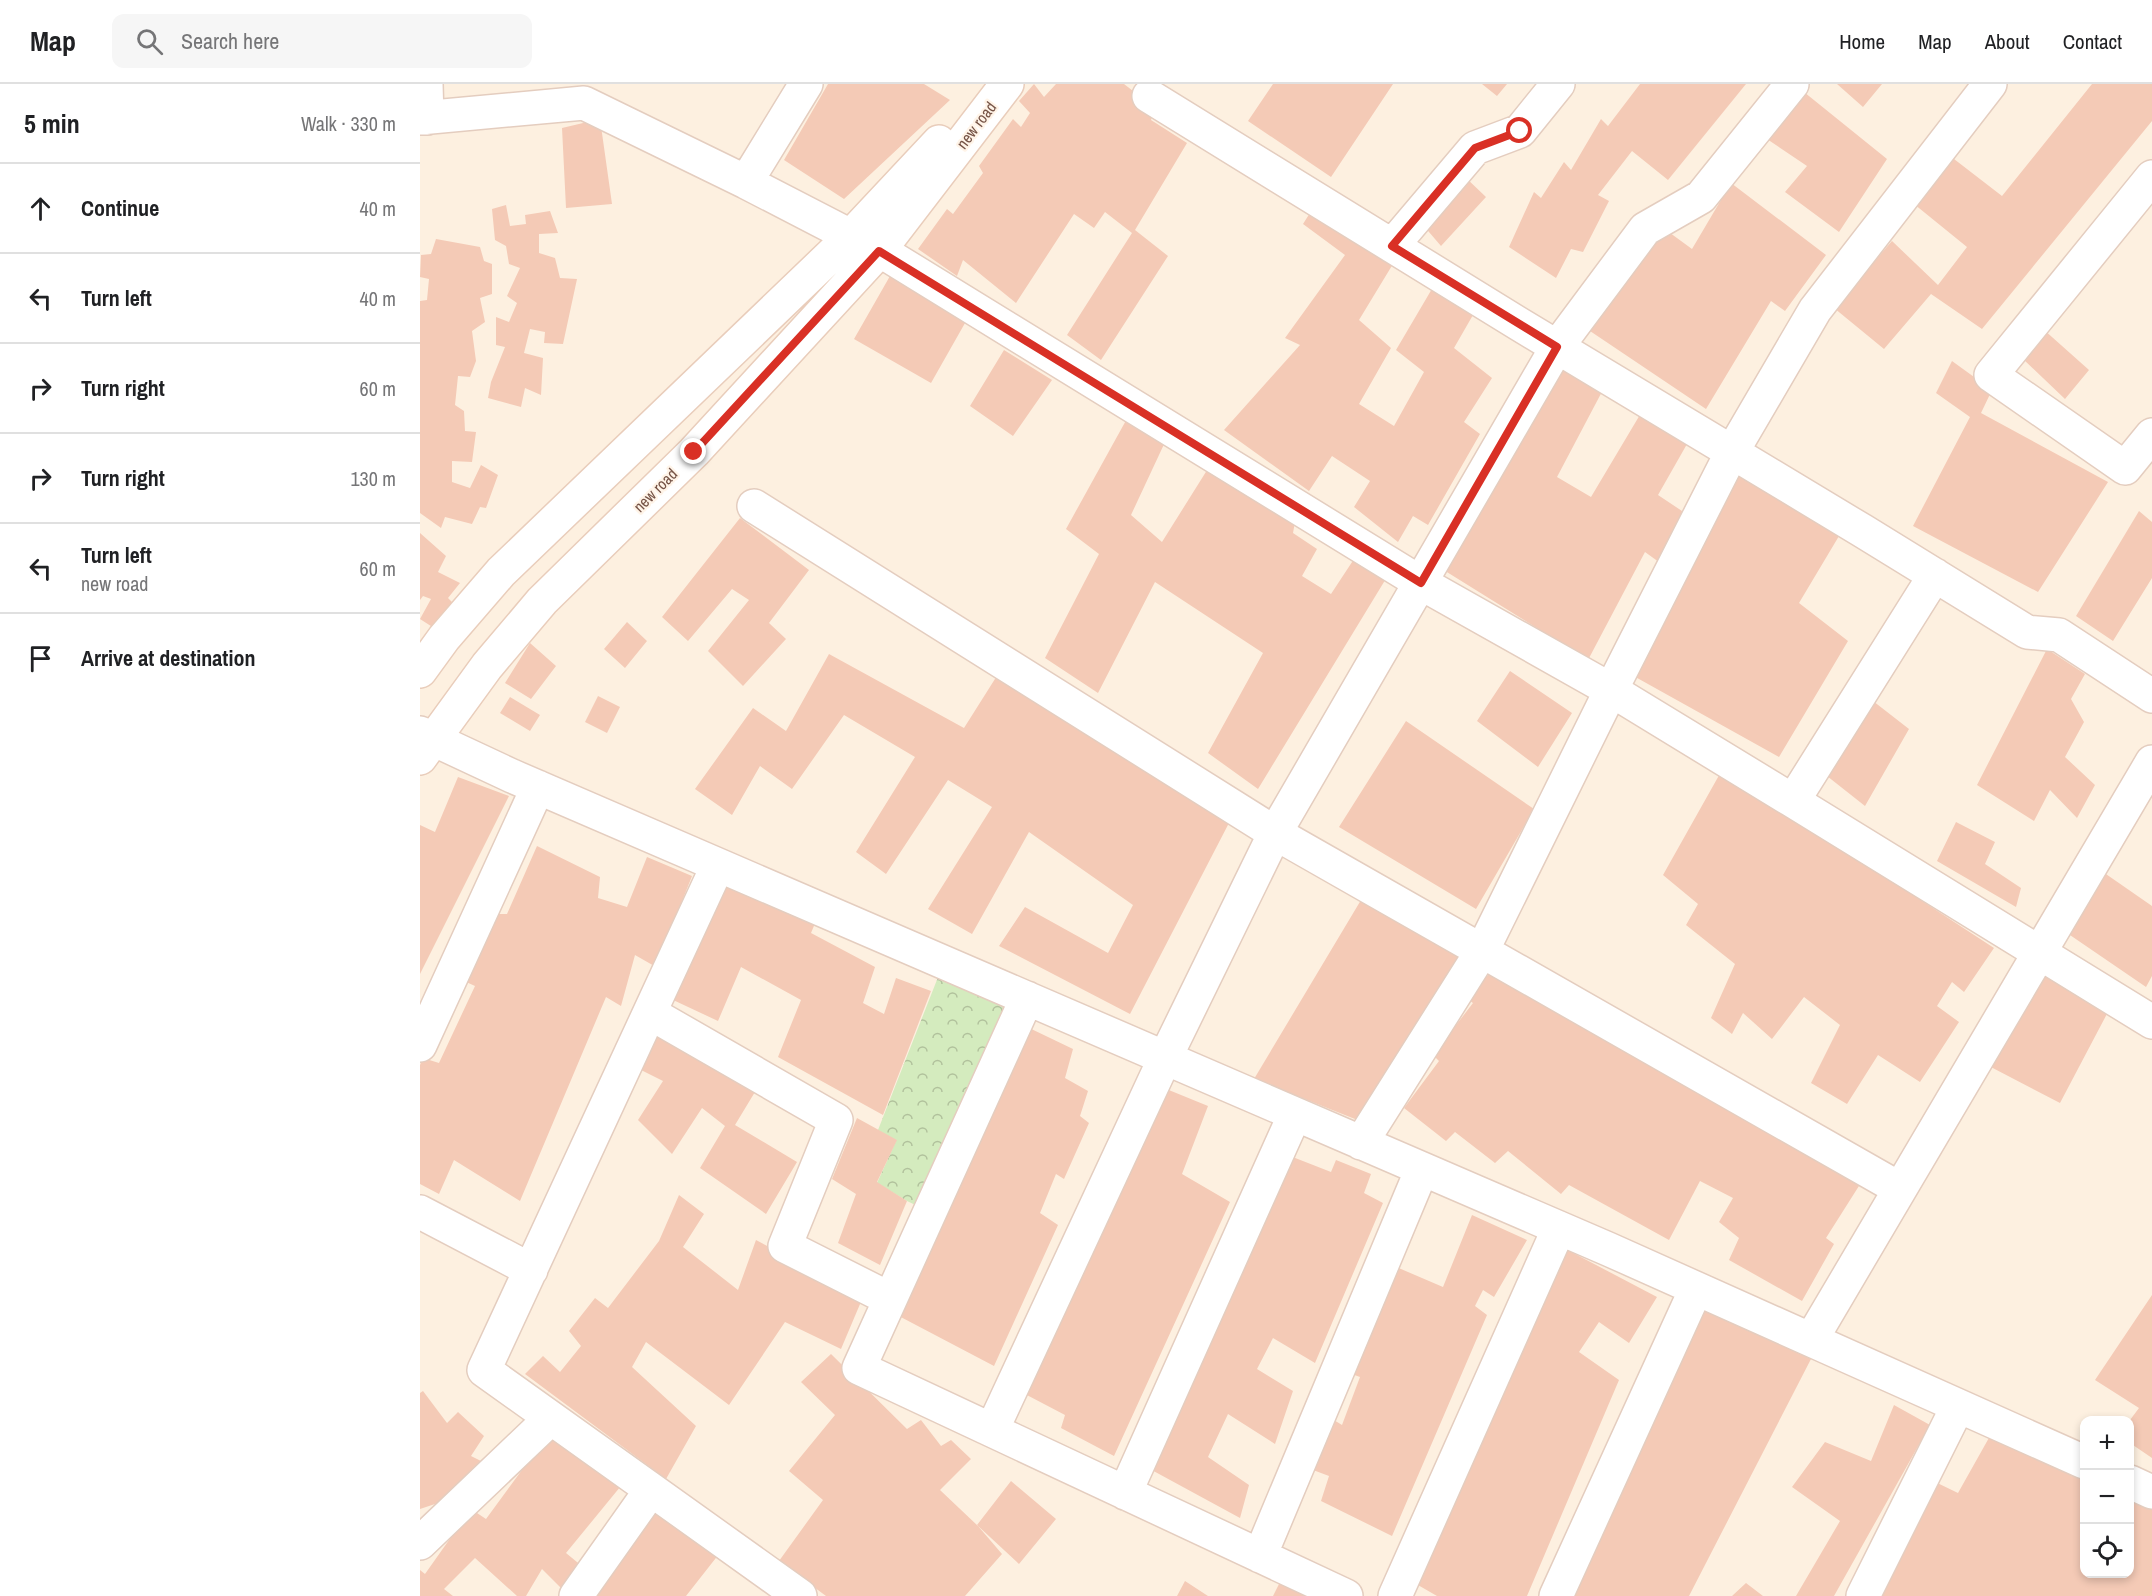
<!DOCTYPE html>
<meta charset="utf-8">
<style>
body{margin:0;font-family:"Archivo Narrow",sans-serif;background:#f6f6f6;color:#202124}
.controls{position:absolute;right:18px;bottom:18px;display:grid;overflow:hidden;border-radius:12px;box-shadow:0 3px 9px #0003}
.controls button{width:54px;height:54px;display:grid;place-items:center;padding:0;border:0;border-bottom:2px solid #e0e0e0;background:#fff;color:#202124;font:30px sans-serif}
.stop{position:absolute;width:18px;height:18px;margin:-14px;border:4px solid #d93025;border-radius:50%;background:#fff}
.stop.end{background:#d93025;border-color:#fff;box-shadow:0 2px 6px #0008}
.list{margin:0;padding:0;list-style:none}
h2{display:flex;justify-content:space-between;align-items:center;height:78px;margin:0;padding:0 24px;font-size:26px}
h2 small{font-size:20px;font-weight:400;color:#757577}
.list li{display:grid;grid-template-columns:39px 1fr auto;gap:18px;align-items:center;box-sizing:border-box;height:90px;padding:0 24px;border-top:2px solid #e0e0e0}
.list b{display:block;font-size:22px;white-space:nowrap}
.list p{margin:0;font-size:20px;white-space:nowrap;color:#757577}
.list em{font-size:20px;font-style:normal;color:#757577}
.icon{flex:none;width:33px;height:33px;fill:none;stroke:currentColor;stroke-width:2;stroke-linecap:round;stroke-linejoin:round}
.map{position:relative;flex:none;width:1732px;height:1512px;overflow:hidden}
header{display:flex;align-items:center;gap:36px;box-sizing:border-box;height:84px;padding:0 30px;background:#fff;border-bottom:2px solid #e0e0e0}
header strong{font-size:28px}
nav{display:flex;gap:33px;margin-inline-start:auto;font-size:21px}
.search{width:420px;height:54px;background:#f6f6f6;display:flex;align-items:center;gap:15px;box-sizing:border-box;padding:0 21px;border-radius:12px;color:#757577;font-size:22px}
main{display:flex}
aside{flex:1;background:#fff}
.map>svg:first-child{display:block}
</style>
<header>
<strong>Map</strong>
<div class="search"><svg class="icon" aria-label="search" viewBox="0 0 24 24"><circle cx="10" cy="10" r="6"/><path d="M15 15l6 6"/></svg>Search here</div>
<nav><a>Home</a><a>Map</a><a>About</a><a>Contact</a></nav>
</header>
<main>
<aside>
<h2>5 min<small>Walk · 330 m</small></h2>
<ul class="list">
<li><svg class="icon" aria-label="ahead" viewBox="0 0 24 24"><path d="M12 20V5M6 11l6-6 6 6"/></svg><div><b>Continue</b></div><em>40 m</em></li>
<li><svg class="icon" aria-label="left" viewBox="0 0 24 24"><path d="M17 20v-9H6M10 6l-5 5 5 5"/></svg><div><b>Turn left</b></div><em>40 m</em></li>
<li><svg class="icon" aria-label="right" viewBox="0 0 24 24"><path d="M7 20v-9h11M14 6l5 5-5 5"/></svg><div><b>Turn right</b></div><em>60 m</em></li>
<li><svg class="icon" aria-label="right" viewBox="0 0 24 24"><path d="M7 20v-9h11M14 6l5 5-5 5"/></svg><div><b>Turn right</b></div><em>130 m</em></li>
<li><svg class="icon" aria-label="left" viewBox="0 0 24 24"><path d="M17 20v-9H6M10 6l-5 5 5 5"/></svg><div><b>Turn left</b><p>new road</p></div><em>60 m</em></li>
<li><svg class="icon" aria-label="arrive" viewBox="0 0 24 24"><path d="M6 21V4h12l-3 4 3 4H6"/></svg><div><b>Arrive at destination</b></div></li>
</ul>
</aside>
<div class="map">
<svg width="1732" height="1512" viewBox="0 0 1732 1512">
<defs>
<pattern id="park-crowns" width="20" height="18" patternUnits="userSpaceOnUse" patternTransform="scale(1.5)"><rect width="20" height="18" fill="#d4ebbe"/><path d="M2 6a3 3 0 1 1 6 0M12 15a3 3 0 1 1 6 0" fill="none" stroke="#b1c19c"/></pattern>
</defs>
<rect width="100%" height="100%" fill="#fdf0e0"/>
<path fill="url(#park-crowns)" d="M522 883 607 914 510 1128 487 1117 457 1099 476 1057 458 1046Z"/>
<path fill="#f4cab6" d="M408 0H504L530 16 424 115 364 76Z
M614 0 624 13 636 0H704L735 24 731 36 767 59 715 146 748 172 681 276 647 251 712 149 685 128 674 144 654 130 596 219 543 176 537 192 498 165 527 125 533 130 563 89 559 82 593 35 601 43 610 29 599 17Z
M853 0H973L911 93 828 37Z
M1062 0H1087L1077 12Z
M1220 0H1326L1248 96 1212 67 1178 111 1189 117 1163 168 1151 165 1136 194 1089 163 1114 108 1121 114 1144 78 1151 86 1181 35 1188 42Z
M1417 0H1462L1443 23Z
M1672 0H1732V37L1562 245 1511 210 1464 265 1414 224 1472 157 1518 201 1547 163 1494 120 1534 75 1582 112Z
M1379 4 1467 75 1419 148 1365 108 1387 82 1341 51Z
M180 35 192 120 146 124 142 44Z
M1044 92 1066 113 1021 162 1003 141Z
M1311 99 1406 171 1365 227 1351 217 1286 325 1170 247 1228 153 1246 146 1272 165Z
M86 121 90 142 106 140 105 131 130 127 138 149 119 150V169L135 174 140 194 157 195 143 260 124 259 125 248 110 245 104 269 123 274 121 311 105 304 101 323 68 314 71 298 85 263 76 261V233L89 238 97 219 87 212 100 184 89 180 86 162 75 156 72 125Z
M895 121 976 175 939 236 971 264 939 320 974 342 1004 288 976 266 1016 198 1057 224 1034 264 1072 294 1044 338 1060 350 1008 441 993 432 978 458 934 423 950 397 912 372 889 407 804 346 880 261 865 254 925 171 883 140Z
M16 155 60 163 64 177 72 180V210L60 214 65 238 52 247 56 277 50 293 38 292 35 321 44 327 45 347 56 348 52 378 32 377V398L50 404 61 381 78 391 66 424 60 423 52 440 25 433 21 444 0 429V217L7 216 9 195 0 193 1 171 11 170Z
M474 185 549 232 511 299 434 255Z
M1623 245 1669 286 1645 315 1603 275Z
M584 266 632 296 593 352 550 322Z
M1140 274 1185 302 1137 393 1171 413 1224 324 1271 353 1238 411 1268 431 1243 481 1225 468 1168 576 1022 485Z
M1532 277 1572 306 1561 329 1688 398 1618 508 1493 442 1550 333 1516 309Z
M709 331 746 356 711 431 742 458 789 383 875 438 873 449 897 465 882 492 911 510 936 472 967 493 838 705 788 669 843 569 735 498 678 609 625 574 679 470 646 445Z
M1316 379 1422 447 1379 519 1428 557 1359 673 1210 590Z
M1719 427 1732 438V494L1693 557 1656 532Z
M320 434 389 486 349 539 366 555 323 602 288 567 329 516 312 505 268 557 242 533Z
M0 449 26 472 18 488 40 499 28 514 33 519 14 544 0 535 11 515 3 512 0 516Z
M207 538 227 557 205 584 184 565Z
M110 559 136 582 111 615 85 599Z
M1627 565 1665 590 1651 615 1664 638 1645 673 1675 701 1657 734 1630 706 1614 737 1557 701Z
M409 570 544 644 580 587 810 737 710 930 579 862 605 823 688 869 713 821 609 748 552 850 508 825 572 723 528 696 466 790 436 768 495 673 424 631 372 705 340 682 312 731 275 705 333 624 366 647Z
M1090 587 1152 629 1118 683 1057 637Z
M178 612 200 623 187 649 165 638Z
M90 613 120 631 110 647 80 629Z
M1453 617 1489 645 1445 722 1407 692Z
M986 637 1114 725 1056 825 919 743Z
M1302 686 1574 864 1544 908 1532 898 1517 922 1539 938 1500 998 1458 971 1427 1020 1391 999 1420 941 1384 913 1352 955 1323 929 1312 950 1291 934 1315 880 1266 841 1278 820 1243 791Z
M38 693 89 712 0 890V741L15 748Z
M1536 738 1575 758 1565 780 1601 804 1596 823 1517 777Z
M117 762 180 793 178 814 207 823 227 773 272 792 236 883 215 871 201 922 186 913 100 1117 34 1076 19 1110 0 1100V981L3 974 19 979 55 902 44 897 75 830H87Z
M1683 788 1732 822V892L1726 903 1647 849Z
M299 800 396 837 391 849 455 883 443 919 464 930 476 894 511 907 463 1031 358 973 381 916 321 883 298 937 251 915Z
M944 811 1041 871 940 1037 834 995Z
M1621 879 1689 926 1640 1019 1567 981Z
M1073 886 1444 1094 1406 1154 1414 1160 1382 1217 1309 1176 1319 1154 1299 1138 1313 1114 1280 1097 1249 1156 1149 1101 1141 1110 1088 1067 1075 1079 1035 1048 1026 1057 984 1024 1019 977 1013 971 1053 919 1046 914Z
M233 939 341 998 315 1041 377 1078 346 1130 280 1084 305 1042 282 1024 252 1070 218 1036 243 997 213 982Z
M603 941 653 965 645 994 668 1007 660 1032 669 1039 644 1095 636 1090 620 1129 638 1141 574 1282 475 1230Z
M739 1002 788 1022 762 1090 810 1118 694 1372 641 1344 645 1331 603 1309Z
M437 1034 477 1056 457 1098 487 1117 460 1181 418 1159 436 1110 412 1095Z
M865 1070 911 1088 916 1076 951 1090 944 1109 963 1119 895 1279 853 1254 837 1285 873 1307 855 1360 808 1330 788 1373 829 1401 820 1434 728 1384Z
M259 1111 284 1130 263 1163 318 1206 336 1156 443 1213 421 1265 365 1238 309 1321 226 1258 212 1283 276 1342 246 1395 105 1290 123 1272 140 1288 161 1262 149 1247 175 1214 188 1224 239 1157Z
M1052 1131 1107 1156 1074 1213 1063 1206 1055 1222 1067 1231 972 1452 901 1417 909 1392 885 1383 909 1333 922 1341 940 1293 926 1288 974 1182 1023 1203Z
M1138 1161 1237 1213 1209 1259 1179 1238 1159 1268 1199 1296 1107 1512H1017L991 1497Z
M1732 1211V1374L1710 1359V1336L1719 1324 1675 1296Z
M1279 1224 1391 1275 1269 1512H1146Z
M411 1270 487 1345 501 1336 521 1362 531 1356 551 1375 520 1406 558 1442 582 1470 545 1512H406L359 1477 403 1416 369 1387 415 1331 381 1298Z
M3 1307 27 1339 38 1328 64 1352 51 1372 61 1377 18 1419 0 1425V1309Z
M1474 1321 1510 1341 1414 1512H1376L1420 1437 1372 1403 1405 1358 1451 1377Z
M132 1345 205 1397 146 1469 163 1483 144 1507 122 1485 106 1512H97L55 1474 24 1505 33 1512H0V1486L5 1490 51 1425 66 1435Z
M1570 1352 1664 1395V1490H1710V1415L1732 1424V1512H1450L1509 1395 1538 1409Z
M591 1397 636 1435 599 1480 557 1441Z
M232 1420 299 1470 266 1512H168Z
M861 1496 896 1512H853Z
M765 1497 788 1512H757Z
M1326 1499 1343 1512H1312Z"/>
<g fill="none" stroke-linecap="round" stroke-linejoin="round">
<g stroke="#e4cdbf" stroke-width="36">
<path id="street" d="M6 0 7 34
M729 12 1099 240 1443 447 1607 548 1639 551 1732 612
M0 34 164 19 326 98 469 172 1001 499 1191 606 1373 717
M1732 93 1571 291 1705 384 1732 351
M326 98 386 0
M972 162 1055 64 1100 47 1138 0
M334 422 855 749 1480 1105
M1515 491 1373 717 1732 938
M0 649 92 692 1188 1165 1664 1378
M298 781 64 1286 380 1512
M607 914 439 1284 926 1512
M230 929 416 1036 365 1162 470 1215
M0 961 118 703
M941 1059 1062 867 1191 606 1312 368 1395 226 1570 0
M0 1128 111 1186
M1391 1256 1732 678
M572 1346 745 974 855 749 1137 263 1225 145 1281 113 1372 0
M1710 1398 1732 1408
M705 1409 875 1030
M0 1459 131 1334
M840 1472 1002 1085
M156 1512 231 1406
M975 1512 1139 1144
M1136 1512 1276 1205
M1443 1512 1538 1322"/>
</g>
<g stroke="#e9cdbb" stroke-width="36">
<path id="secondary" d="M0 587 24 554 81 488 430 153 519 58
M0 674 67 582 122 517 274 368 459 167 587 0"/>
</g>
<use href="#street" stroke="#fff" stroke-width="33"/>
<use href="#secondary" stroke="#fff" stroke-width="33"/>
</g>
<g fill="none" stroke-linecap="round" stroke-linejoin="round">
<path stroke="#d93025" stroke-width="8" d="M274 368 459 167 1001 499 1137 263 972 162 1055 64 1100 47"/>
</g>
<g text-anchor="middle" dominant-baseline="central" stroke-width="4.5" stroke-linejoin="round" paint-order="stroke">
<g font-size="16" fill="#755346" stroke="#fff4e8">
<text transform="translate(556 41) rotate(-53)">new road</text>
<text transform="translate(235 406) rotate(-45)">new road</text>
</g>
</g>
</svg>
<div class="controls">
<button>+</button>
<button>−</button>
<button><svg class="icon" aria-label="locate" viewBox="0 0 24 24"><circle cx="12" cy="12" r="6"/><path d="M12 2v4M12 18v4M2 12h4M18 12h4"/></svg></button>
</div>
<div class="stop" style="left:1100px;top:47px"></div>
<div class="stop end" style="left:274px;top:368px"></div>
</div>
</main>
